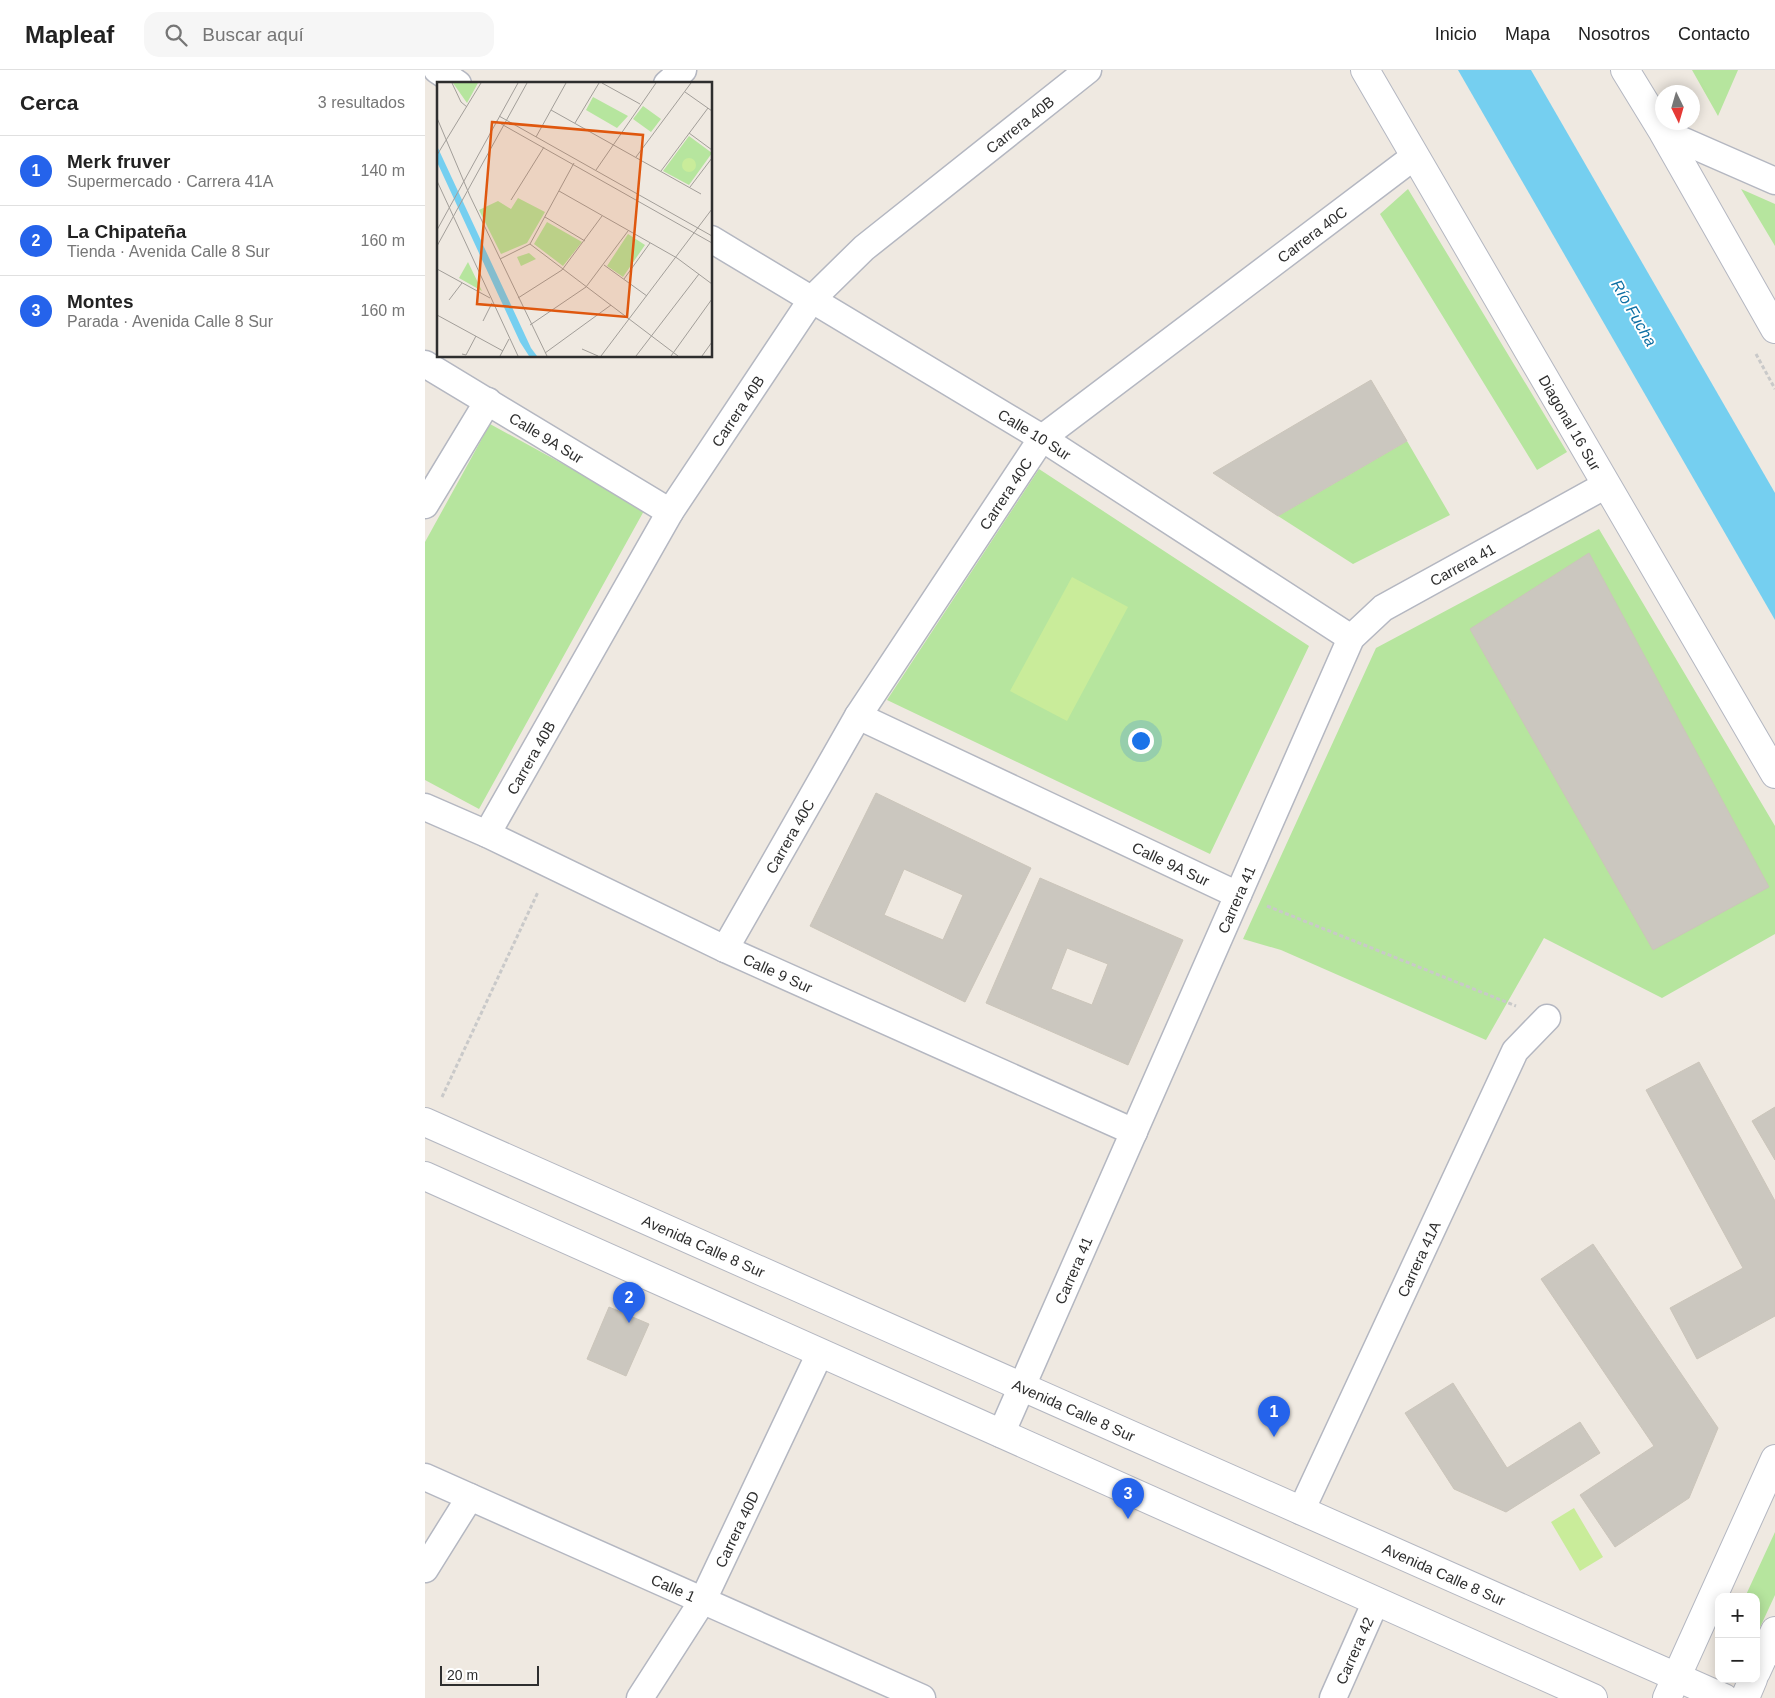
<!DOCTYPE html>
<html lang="es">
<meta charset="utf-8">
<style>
body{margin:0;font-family:Helvetica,sans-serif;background:#f6f6f6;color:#222}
.controls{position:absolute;right:15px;bottom:15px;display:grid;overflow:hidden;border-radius:10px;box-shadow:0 2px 12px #0003}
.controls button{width:45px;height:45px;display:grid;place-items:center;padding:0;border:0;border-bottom:1px solid #e0e0e0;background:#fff;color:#222;font:25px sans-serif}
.compass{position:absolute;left:1230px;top:15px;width:45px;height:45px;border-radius:50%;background:#fff;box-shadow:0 2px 12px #0003;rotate:175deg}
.scale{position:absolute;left:15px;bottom:12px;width:99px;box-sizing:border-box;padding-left:5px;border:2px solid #2e2e2e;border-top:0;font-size:14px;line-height:18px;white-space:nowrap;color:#2e2e2e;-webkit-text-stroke:4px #fff;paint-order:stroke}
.you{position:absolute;left:715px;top:670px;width:18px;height:18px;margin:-12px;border:4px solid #fff;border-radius:50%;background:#1a73e8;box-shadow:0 0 0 8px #1a73e833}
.badge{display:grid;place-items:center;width:32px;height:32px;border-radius:50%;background:#2563eb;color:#fff;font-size:16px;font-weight:700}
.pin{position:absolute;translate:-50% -41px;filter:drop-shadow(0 1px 2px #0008)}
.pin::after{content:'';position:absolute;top:26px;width:18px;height:15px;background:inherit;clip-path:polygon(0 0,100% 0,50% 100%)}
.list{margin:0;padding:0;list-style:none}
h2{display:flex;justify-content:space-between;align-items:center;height:65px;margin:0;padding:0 20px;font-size:21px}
h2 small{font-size:16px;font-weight:400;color:#767676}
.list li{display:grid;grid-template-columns:32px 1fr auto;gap:15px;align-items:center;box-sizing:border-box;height:70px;padding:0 20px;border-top:1px solid #e0e0e0}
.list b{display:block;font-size:19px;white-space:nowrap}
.list p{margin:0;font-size:16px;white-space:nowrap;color:#767676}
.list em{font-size:16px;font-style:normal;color:#767676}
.icon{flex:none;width:28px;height:28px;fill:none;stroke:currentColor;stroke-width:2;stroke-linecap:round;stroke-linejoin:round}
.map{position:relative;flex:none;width:1350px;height:1628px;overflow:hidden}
header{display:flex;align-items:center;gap:30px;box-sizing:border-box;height:70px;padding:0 25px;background:#fff;border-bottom:1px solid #e0e0e0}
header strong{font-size:24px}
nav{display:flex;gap:28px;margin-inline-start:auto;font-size:18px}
.search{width:350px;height:45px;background:#f6f6f6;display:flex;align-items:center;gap:12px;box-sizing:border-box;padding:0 18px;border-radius:15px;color:#767676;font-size:19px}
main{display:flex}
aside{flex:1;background:#fff}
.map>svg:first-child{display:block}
</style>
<header>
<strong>Mapleaf</strong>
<div class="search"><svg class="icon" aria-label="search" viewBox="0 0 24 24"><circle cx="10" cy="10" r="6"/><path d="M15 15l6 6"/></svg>Buscar aquí</div>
<nav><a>Inicio</a><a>Mapa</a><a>Nosotros</a><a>Contacto</a></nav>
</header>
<main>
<aside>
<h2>Cerca<small>3 resultados</small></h2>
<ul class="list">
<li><span class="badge">1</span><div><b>Merk fruver</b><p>Supermercado · Carrera 41A</p></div><em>140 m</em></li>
<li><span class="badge">2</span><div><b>La Chipateña</b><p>Tienda · Avenida Calle 8 Sur</p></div><em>160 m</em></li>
<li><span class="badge">3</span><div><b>Montes</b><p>Parada · Avenida Calle 8 Sur</p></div><em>160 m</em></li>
</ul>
</aside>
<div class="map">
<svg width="1350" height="1628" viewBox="0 0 1350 1628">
<rect width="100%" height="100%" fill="#efe9e1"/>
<path fill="#b6e59e" d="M1267 0H1313L1293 46Z
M983 119 1142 382 1112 400 955 144Z
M1316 119 1350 134V176Z
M65 354 220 439 54 739 0 710V472Z
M982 371 1025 445 928 494 853 446Z
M614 399 884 576 785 784 462 630Z
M1174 459 1350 756V864L1237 928 1119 868 1061 970 856 880 818 869 951 578Z
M1350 1462V1525L1331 1566V1527H1320Z"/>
<path fill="#c9ec9a" d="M647 507 703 537 642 651 585 621Z
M1149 1438 1178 1487 1155 1501 1126 1452Z"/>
<path fill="#75cff0" d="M1033 0H1106L1350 423V550Z"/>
<path fill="#cbc7bf" stroke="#cbc5ba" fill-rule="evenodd" d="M946 310 982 371 853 446 788 403Z
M1164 483 1344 817 1228 880 1045 559Z
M451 723 606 798 540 932 385 856ZM479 799 538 825 518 870 459 845Z
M615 808 758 870 703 995 561 933ZM642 878 683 894 667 935 626 919Z
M1274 992 1350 1131V1246L1272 1289 1245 1238 1318 1198 1221 1020Z
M1350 1037V1090L1327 1051Z
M1168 1174 1293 1358 1264 1428 1190 1477 1155 1425 1229 1376 1116 1209Z
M184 1237 224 1254 201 1306 162 1289Z
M1028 1313 1082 1398 1155 1352 1175 1383 1081 1442 1029 1419 980 1343Z"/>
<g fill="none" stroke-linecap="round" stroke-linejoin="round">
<g stroke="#b4b7c1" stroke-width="29">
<g id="street">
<path d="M12 0 33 14"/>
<path d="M242 14 258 0"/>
<path d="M1238 62 1350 111"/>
<path id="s1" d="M286 169 617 368 926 568"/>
<path id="s2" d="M0 294 245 442"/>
<path d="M0 435 63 331"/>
<path id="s3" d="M433 646 813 825"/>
<path id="s4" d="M0 737 62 764 300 879 709 1062"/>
<path id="s5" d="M62 764 245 442 387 229 439 178 663 0"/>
<path id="s6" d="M300 879 433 646 617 368 990 86"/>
<path id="s7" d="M576 1364 926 568 958 538 1181 415"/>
<path id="s8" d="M0 1407 497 1628"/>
<path id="s9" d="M876 1441 1090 981 1122 948"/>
<path d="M0 1499 45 1427"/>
<path id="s10" d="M215 1628 278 1530 395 1283"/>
<path id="s11" d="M908 1628 951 1531"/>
</g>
</g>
<g stroke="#b4b7c1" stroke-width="30">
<g id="secondary">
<path id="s12" d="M940 0 1350 704"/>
<path d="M1200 0 1238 62 1350 259"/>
<path id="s13" d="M0 1052 1299 1628"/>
<path d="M0 1106 1168 1628"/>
<path d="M1331 1602 1350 1561"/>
<path d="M1242 1628 1350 1389"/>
<path d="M1320 1628 1328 1609"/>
</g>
</g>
<path stroke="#c9c9c9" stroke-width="3" stroke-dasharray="4 2.5" stroke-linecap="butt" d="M1331 284 1350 319
M842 836 1091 936
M17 1027 113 822"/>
<use href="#street" stroke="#fff" stroke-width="26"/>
<use href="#secondary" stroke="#fff" stroke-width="28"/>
</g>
<g text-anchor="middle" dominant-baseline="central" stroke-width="4" stroke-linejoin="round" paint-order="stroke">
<g font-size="15" fill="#2e2e2e" stroke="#fff">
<text stroke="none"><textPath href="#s5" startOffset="898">Carrera 40B</textPath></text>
<text stroke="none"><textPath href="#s6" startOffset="940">Carrera 40C</textPath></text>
<text stroke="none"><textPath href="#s5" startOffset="492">Carrera 40B</textPath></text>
<text stroke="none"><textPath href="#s12" startOffset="408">Diagonal 16 Sur</textPath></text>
<text stroke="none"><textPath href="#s1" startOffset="378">Calle 10 Sur</textPath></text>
<text stroke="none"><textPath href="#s2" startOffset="142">Calle 9A Sur</textPath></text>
<text stroke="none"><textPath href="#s6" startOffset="535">Carrera 40C</textPath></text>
<text stroke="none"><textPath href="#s7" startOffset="1004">Carrera 41</textPath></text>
<text stroke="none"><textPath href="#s5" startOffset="88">Carrera 40B</textPath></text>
<text stroke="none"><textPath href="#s6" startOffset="130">Carrera 40C</textPath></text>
<text stroke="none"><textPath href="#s3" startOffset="346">Calle 9A Sur</textPath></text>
<text stroke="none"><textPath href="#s7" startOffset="584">Carrera 41</textPath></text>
<text stroke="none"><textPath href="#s4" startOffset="390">Calle 9 Sur</textPath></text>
<text stroke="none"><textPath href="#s13" startOffset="305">Avenida Calle 8 Sur</textPath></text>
<text stroke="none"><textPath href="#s9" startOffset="278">Carrera 41A</textPath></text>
<text stroke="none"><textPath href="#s7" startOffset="179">Carrera 41</textPath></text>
<text stroke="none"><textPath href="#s13" startOffset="710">Avenida Calle 8 Sur</textPath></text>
<text stroke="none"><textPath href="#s10" startOffset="195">Carrera 40D</textPath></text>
<text stroke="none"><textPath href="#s13" startOffset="1115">Avenida Calle 8 Sur</textPath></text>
<text stroke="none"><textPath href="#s8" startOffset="272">Calle 1</textPath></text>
<text stroke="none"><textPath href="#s11" startOffset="52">Carrera 42</textPath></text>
</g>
<g font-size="16" font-style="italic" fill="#0d6fa3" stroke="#fff">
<text transform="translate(1209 243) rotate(60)">Río Fucha</text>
</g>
</g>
<g transform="translate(12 12)">
<rect width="275" height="275" fill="#efe9e1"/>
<path d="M16 1H41L30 21ZM156 15 191 34 180 46 149 28ZM206 24 224 37 214 50 196 37ZM252 54 275 71 252 103 226 89ZM81 116 108 130 90 161 64 172 42 128 61 119 74 127ZM110 140 145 160 126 184 97 162ZM191 152 208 163 186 195 170 184ZM92 171 99 177 84 184 80 175ZM31 180 45 209 22 196Z" fill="#b6e59e"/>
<path d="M245 83a7 7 0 1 1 14 0a7 7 0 1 1-14 0Z" fill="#c9ec9a"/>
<path d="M0 64 94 266 100 274H92L83 260 0 80Z" fill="#75cff0"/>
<path fill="none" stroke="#a29e99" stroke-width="1" d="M15 1 24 20 30 25M165 1 203 22M248 10 275 29M114 28 264 112M62 34 275 154M0 36 33 114 110 274M59 39 275 161M138 41 162 1M252 51 275 68M99 55 129 1M0 73 44 1M199 75 254 1M159 88 219 1M224 89 271 26M0 99 81 274M253 105 275 76M122 109 240 176 275 202M74 118 107 65M108 135 148 159M0 148 81 1M93 162 241 274M0 164 90 1M63 177 93 162 137 81M167 183 210 214M0 187 53 216M187 197 213 161M81 216 125 188 165 134M12 218 25 201M0 233 66 269M46 239 55 221M93 243 149 205 191 149M145 267 161 274M108 271 174 223M25 272 29 273 39 254M63 274 72 257M164 274 275 127M199 274 262 192M234 274 275 217M265 274 275 260"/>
<path fill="#df570e" fill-opacity="0.15" stroke="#df570e" stroke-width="2.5" d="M55 40 206 53 190 235 40 222Z"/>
<rect width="275" height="275" fill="none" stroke="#2e2e2e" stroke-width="2.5"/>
</g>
</svg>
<div class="controls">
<button>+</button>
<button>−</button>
</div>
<svg class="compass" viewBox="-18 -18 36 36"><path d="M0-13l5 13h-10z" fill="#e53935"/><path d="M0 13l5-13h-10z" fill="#767676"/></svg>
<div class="scale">20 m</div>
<div class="you"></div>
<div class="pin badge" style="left:849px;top:1367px">1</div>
<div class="pin badge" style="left:204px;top:1253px">2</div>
<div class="pin badge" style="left:703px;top:1449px">3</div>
</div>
</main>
